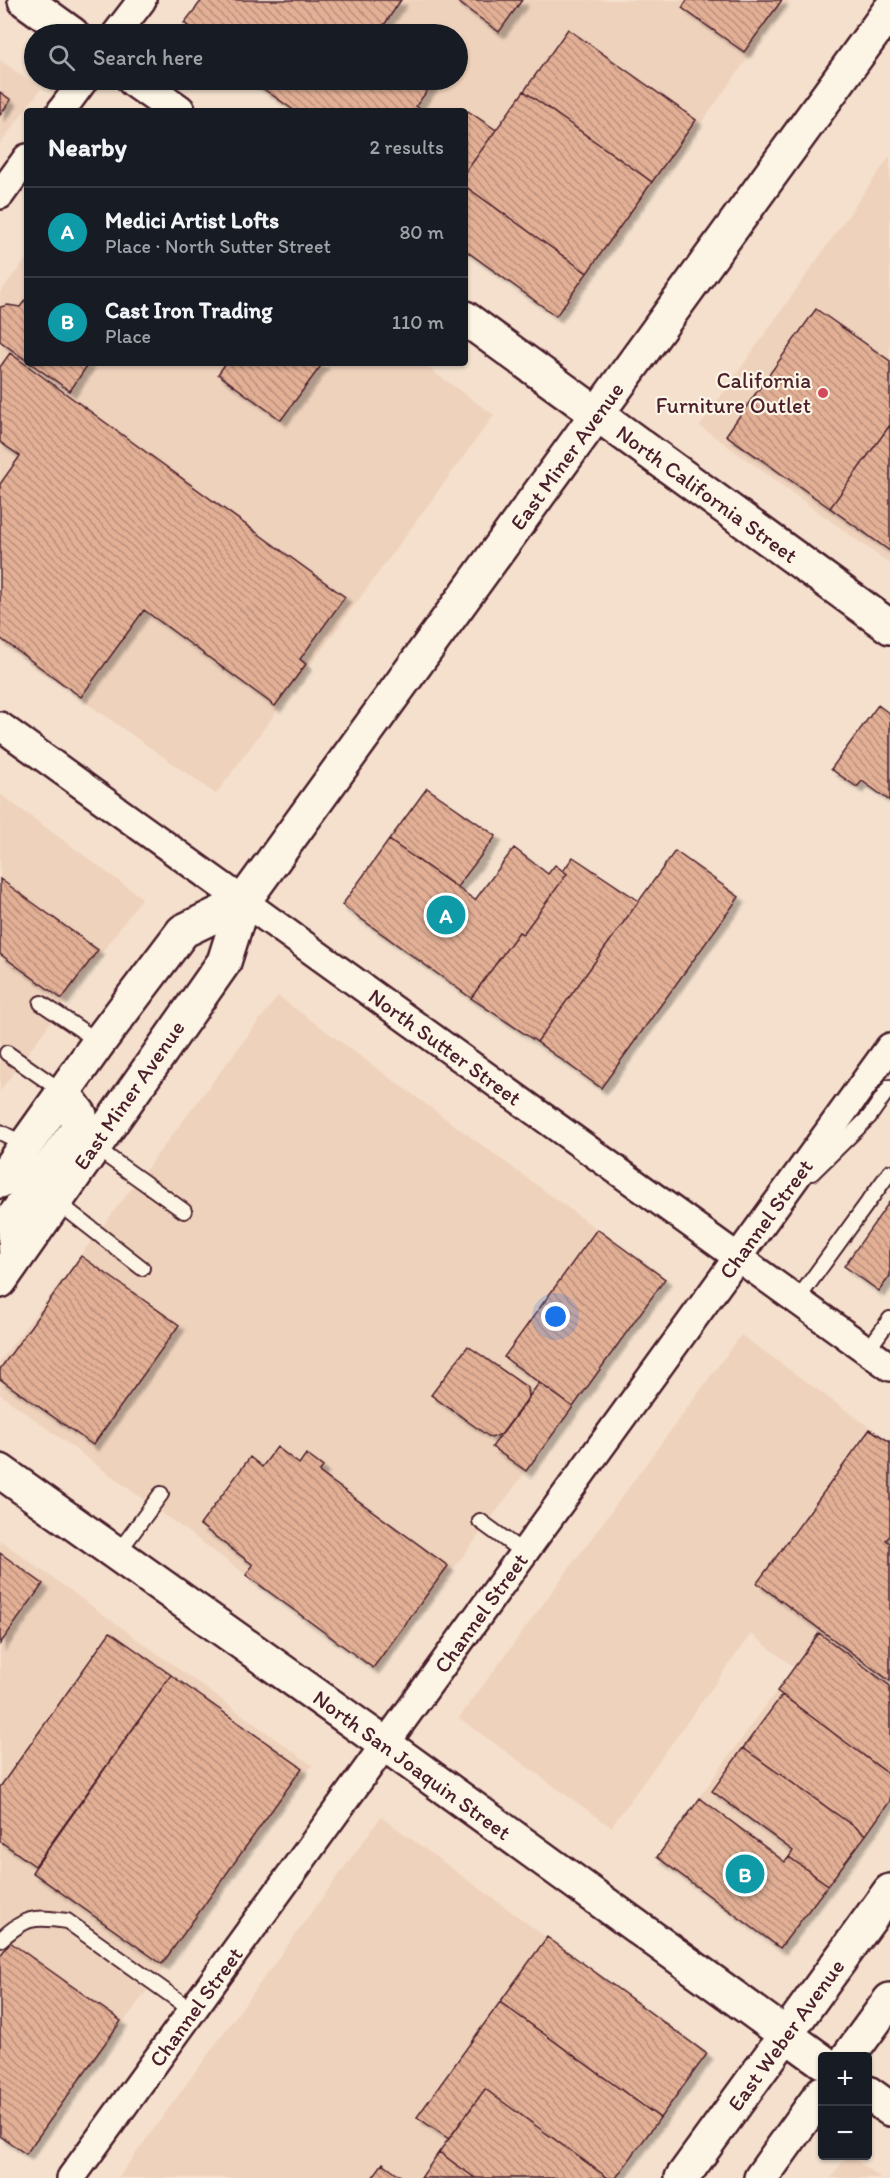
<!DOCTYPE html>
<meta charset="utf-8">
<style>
body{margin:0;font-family:Itim,sans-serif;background:#20242c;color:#f1f3f6}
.controls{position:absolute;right:18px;bottom:18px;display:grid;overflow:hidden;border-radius:6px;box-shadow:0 2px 4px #0004}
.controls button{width:54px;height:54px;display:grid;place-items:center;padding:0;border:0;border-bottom:2px solid #363941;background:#171b24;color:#f1f3f6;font:30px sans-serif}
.you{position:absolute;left:556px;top:1317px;width:21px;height:21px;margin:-15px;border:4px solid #fff;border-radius:50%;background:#1a73e8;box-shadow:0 0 0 9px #1a73e833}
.badge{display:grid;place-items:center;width:39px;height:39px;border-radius:50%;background:#d1495b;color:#fff;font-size:20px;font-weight:700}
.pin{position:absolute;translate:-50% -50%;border:3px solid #fff;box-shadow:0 2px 6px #0006}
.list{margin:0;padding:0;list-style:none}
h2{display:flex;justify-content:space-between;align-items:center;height:78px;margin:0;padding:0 24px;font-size:26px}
h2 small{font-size:20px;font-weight:400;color:#9ea1a6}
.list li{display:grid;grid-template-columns:39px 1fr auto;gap:18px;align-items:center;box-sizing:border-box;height:90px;padding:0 24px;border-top:2px solid #363941}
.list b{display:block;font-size:22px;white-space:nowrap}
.list p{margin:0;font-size:20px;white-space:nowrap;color:#9ea1a6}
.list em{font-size:20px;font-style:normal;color:#9ea1a6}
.icon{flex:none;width:33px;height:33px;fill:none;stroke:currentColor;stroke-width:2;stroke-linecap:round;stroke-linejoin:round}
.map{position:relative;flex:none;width:890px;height:2178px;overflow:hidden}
.search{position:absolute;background:#171b24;box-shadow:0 2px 4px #0004;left:24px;top:24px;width:444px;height:66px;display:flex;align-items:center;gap:15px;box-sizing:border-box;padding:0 21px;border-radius:33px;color:#9ea1a6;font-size:22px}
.panel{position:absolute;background:#171b24;box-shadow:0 2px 4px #0004;left:24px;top:108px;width:444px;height:258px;border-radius:6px}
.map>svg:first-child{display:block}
</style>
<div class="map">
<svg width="890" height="2178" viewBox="0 0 890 2178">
<defs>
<pattern id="building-back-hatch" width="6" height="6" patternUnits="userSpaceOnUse" patternTransform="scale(1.5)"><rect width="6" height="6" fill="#e3b096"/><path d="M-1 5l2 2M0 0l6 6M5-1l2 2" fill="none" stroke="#ba8f7b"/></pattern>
<filter id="shadow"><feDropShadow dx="5.5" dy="5.5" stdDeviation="1.5" flood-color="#0004"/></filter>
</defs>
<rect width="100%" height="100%" fill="#f4e0cd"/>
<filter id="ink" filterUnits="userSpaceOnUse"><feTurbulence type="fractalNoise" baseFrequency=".0167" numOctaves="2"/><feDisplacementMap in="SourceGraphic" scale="12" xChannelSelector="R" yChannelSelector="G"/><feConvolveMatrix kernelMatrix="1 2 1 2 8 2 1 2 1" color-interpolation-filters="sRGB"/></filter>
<g filter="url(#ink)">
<path fill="#efd2bc" d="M201 0H790L566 310 465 237V111H291L247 80H458V34H185L179 30Z
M0 60 41 89 0 144Z
M890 156V564L700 426Z
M27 258V363H421L494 415 216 794 0 642V292Z
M0 794 142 898 0 1091Z
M278 996 665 1279 502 1504 377 1671 0 1394V1361Z
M741 1335 890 1442V1802L781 1950 655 1858 794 1667 751 1634 611 1827 459 1718Z
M0 1540 312 1765 30 2150 0 2128Z
M381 1817 707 2054 617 2178H118Z
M847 2156H850L881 2178H831Z"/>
<path fill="url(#building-back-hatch)" stroke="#4a1f2b" stroke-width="1.5" filter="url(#shadow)" d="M202 0H401L378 34H199L184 23Z
M455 0H522L499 32Z
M687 0H782L744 52 682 8Z
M568 29 696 120 652 182 524 91Z
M251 80H429L433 83 416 106 423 111H295Z
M524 91 652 182 587 273 465 186V173Z
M0 92 11 100 0 115Z
M468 111 496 130 465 173V115Z
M465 186 587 273 556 316 465 250Z
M26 299H27V361L0 341V307L8 305 20 307Z
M816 309 890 361V425L830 508 726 435Z
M10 353 345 597 300 659 306 664 275 706 144 610 81 697 0 638V484L20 456 0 442V367Z
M30 363H89L70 391Z
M226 363H323L281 420 218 374Z
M890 425V551L830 508Z
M878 705 890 714V801L862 781 857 787 831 769Z
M427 788 496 836 457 887 389 840Z
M389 840 475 900 514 848 548 874 555 865 567 874 523 934 519 932 471 998 342 905Z
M675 851 739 897 601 1088 537 1042Z
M573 857 639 901 537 1042 471 998 519 932 523 934 567 874 563 871Z
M0 879 98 950 62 999 0 954Z
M890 1201V1276L879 1291 844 1266Z
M597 1229 665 1279 573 1407 504 1357Z
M81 1256 179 1325 93 1445 0 1379V1369Z
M468 1346 528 1388 529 1398 502 1434 491 1438 431 1395Z
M539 1383 573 1407 526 1471 492 1447Z
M870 1429 890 1442V1536L886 1540 890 1543V1681L757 1583Z
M277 1447 299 1464 306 1454 323 1467 319 1472 448 1566 373 1668 246 1575 253 1565 200 1525 250 1457 262 1467Z
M0 1553 43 1584 0 1644Z
M110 1632 171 1675 35 1866 0 1841V1787Z
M819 1633 890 1686V1775L777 1691Z
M171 1675 302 1768 162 1964 32 1872Z
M782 1695 890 1775V1801L866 1835 743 1748Z
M743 1748 866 1835 828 1885 789 1857 793 1851 712 1791Z
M700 1798 785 1862 789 1857 828 1885 780 1948 657 1857Z
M547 1937 707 2054 660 2118 500 2002Z
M10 1942 121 2021 26 2154 0 2136V1956Z
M500 2002 660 2118 616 2178H608L485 2089 449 2139 417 2117Z
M485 2089 608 2178H475L439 2152Z
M439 2152 475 2178H421Z
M383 2163 403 2178H372Z"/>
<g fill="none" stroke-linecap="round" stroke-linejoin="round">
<g stroke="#4a1f2b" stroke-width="18">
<path id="lane" d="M41 1003 99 1042
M7 1053 63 1092
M0 1132 26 1145
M93 1146 184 1211
M812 1173 869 1117 890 1087
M56 1201 142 1268
M797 1300 890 1172
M867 1351 890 1319
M480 1521 524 1553
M117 1554 161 1494
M0 1940C26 1917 33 1916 67 1921L193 2011"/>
</g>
<g stroke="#4a1f2b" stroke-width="32">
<path id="street" d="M116 34 142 0
M61 111 84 80
M0 195 27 158
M0 726 890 1367
M71 2178 890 1047"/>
</g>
<g stroke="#4a1f2b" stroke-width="38">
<path id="secondary" d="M25 0 72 34
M134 80 178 111
M465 318 890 627
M0 1181 99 1042 183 931 243 902
M16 1258 14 1217 76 1132 80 1115 63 1092
M0 1281 224 962 243 902 890 10
M0 1471 386 1745 822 2061
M849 2056 890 2000
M868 2093 890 2109
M682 2178 890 1891
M761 2178 822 2093"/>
</g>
<use href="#lane" stroke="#fcf5e5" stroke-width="14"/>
<use href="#street" stroke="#fcf5e5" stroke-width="27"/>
<use href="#secondary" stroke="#fcf5e5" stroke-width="33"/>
</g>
</g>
<circle fill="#d1495b" stroke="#fcf5e5" stroke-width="2" cx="823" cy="393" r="6"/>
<g text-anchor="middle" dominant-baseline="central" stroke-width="4.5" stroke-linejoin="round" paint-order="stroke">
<g font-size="22" fill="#4a1f2b" stroke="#fcf5e5" text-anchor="end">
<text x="811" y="380">California<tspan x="811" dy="25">Furniture Outlet</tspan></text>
</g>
<g font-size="22" fill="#4a1f2b" stroke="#fcf5e5">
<text transform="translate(567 456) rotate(-54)">East Miner Avenue</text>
<text transform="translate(707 494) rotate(36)">North California Street</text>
<text transform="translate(445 1047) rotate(36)">North Sutter Street</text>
<text transform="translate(129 1095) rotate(-55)">East Miner Avenue</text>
<text transform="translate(766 1219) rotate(-54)">Channel Street</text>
<text transform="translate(481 1613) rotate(-54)">Channel Street</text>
<text transform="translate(412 1765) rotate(36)">North San Joaquin Street</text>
<text transform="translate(196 2007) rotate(-54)">Channel Street</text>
<text transform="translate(786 2035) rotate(-54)">East Weber Avenue</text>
</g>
</g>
</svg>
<div class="controls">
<button>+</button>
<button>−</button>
</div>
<div class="you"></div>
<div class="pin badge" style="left:446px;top:915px;background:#0f9aa8">A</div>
<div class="pin badge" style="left:745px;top:1874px;background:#0f9aa8">B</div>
<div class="search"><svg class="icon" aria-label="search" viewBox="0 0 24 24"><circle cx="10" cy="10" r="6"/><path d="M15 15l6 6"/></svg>Search here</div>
<section class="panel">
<h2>Nearby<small>2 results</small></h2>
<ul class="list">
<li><span class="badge" style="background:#0f9aa8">A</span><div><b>Medici Artist Lofts</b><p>Place · North Sutter Street</p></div><em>80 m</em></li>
<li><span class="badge" style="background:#0f9aa8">B</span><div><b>Cast Iron Trading</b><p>Place</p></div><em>110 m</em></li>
</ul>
</section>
</div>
